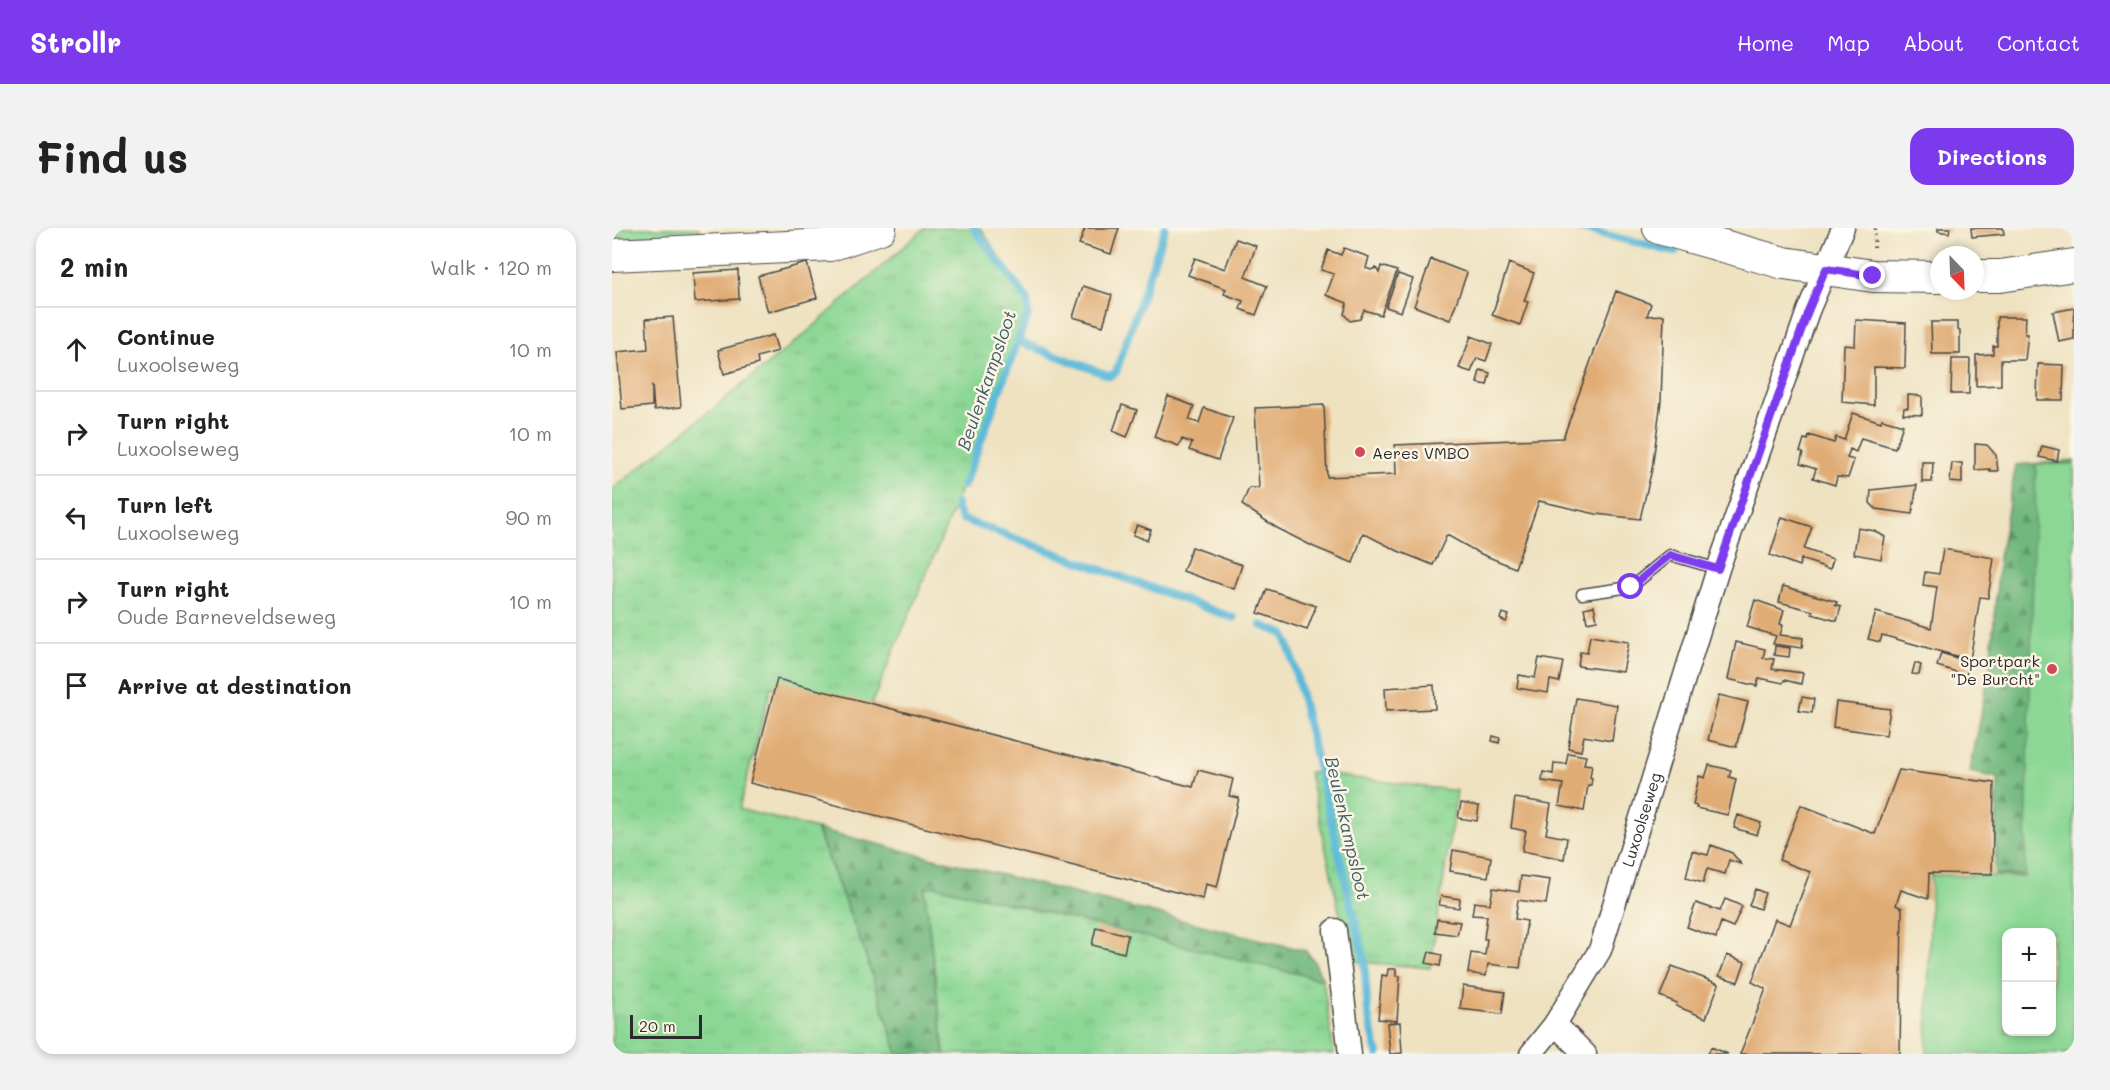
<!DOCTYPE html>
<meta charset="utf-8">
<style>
body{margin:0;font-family:Mali,sans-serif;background:#f2f2f2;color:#222}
.controls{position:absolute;right:18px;bottom:18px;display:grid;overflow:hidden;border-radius:12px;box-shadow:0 3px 9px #0003}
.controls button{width:54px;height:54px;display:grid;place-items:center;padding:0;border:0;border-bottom:2px solid #e0e0e0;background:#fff;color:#222;font:30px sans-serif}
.compass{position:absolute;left:1318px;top:18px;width:54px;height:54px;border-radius:50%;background:#fff;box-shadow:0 3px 9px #0003;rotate:157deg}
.scale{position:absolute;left:18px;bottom:15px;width:72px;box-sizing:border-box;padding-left:6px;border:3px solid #2b2b2b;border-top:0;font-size:16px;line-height:21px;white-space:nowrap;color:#2b2b2b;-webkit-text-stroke:4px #fcf5e5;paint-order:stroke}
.stop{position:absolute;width:18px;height:18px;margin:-14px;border:4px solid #7c3aed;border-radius:50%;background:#fff}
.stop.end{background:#7c3aed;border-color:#fff;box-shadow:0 2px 6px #0008}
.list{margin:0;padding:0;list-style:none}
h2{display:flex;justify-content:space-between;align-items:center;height:78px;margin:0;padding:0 24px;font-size:26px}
h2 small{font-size:20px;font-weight:400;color:#767676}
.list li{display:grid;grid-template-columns:39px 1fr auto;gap:18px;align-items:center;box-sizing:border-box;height:84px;padding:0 24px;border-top:2px solid #e0e0e0}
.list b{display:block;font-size:22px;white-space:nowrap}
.list p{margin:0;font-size:20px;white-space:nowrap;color:#767676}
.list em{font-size:20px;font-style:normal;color:#767676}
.icon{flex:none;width:33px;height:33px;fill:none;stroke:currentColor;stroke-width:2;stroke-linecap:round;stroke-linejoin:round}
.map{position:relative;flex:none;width:1462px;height:826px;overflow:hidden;border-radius:18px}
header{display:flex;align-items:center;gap:36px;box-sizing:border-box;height:84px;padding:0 30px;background:#7c3aed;color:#fff}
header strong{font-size:28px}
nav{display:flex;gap:33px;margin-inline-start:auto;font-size:21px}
.intro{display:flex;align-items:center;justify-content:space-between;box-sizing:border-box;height:144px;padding:0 36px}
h1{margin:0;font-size:42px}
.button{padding:15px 27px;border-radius:18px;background:#7c3aed;color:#fff;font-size:21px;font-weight:700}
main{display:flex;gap:36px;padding:0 36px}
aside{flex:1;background:#fff;border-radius:18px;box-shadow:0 3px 9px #0003}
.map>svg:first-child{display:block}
</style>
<header>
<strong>Strollr</strong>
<nav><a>Home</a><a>Map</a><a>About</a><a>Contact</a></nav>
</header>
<div class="intro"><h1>Find us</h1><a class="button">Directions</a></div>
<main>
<aside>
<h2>2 min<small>Walk · 120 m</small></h2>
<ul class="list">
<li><svg class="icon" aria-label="ahead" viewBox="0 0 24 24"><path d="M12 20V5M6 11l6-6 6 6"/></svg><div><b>Continue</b><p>Luxoolseweg</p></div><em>10 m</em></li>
<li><svg class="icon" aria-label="right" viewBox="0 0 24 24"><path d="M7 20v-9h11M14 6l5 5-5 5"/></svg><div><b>Turn right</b><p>Luxoolseweg</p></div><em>10 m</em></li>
<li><svg class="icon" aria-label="left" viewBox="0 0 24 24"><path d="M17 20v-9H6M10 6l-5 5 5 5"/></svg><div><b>Turn left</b><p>Luxoolseweg</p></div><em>90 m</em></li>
<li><svg class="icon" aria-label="right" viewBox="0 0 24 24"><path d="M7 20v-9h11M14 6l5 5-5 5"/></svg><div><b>Turn right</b><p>Oude Barneveldseweg</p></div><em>10 m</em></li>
<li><svg class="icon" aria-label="arrive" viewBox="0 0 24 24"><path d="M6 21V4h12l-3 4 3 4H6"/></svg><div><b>Arrive at destination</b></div></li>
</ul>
</aside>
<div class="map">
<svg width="1462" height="826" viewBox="0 0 1462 826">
<defs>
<pattern id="grass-tufts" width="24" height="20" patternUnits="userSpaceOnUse" patternTransform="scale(1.5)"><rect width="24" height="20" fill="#8cd795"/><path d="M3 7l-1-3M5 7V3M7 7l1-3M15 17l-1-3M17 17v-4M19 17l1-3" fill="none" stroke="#79b981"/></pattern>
<pattern id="forest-firs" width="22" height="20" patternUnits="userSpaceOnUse" patternTransform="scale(1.5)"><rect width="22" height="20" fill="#71b87e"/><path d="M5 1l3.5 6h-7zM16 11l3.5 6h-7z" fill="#5d9667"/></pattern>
</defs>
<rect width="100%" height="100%" fill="#fcf5e5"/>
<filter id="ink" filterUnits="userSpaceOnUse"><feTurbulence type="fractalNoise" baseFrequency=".0167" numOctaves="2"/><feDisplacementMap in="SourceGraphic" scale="12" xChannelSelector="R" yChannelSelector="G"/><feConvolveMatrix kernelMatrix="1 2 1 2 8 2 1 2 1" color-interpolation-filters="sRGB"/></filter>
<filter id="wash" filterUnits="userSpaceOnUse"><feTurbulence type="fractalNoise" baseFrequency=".008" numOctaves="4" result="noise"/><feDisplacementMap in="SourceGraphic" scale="24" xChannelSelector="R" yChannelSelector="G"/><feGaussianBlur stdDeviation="1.35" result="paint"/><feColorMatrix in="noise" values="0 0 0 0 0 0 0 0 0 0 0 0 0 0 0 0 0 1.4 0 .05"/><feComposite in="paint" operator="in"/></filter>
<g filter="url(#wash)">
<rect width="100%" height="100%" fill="#eee2c1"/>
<path fill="url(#grass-tufts)" stroke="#5c8160" stroke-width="1.5" d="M0 0H87V8L0 10Z
M313 0H369L418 78 340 285 257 482 159 459 127 581 204 601 251 720 286 826H0V262L193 106Z
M697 544 845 563 818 740 738 733Z
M324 658 711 752 722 826H332L313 665 314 659Z"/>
<path fill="url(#forest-firs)" stroke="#4e7254" stroke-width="1.5" d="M1462 233 1436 647H1383L1386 550 1358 544 1378 440 1387 330 1404 237Z
M205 601 694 723 702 733 711 752 324 658 314 659 313 665 332 826H286L251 720Z"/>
<path fill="#8cd795" stroke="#5c8160" stroke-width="1.5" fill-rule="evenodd" d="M1424 236H1462V826H1315L1319 647 1413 649ZM1394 704H1440V804H1394Z"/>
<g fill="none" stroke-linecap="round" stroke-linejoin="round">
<path stroke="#5bb9d9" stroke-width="8" d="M967 0 1063 24V22
M406 113 498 148 504 144 553 0
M352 258 416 86 415 71 362 0
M345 276V282L350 291 622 390
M649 397 672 406 679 425 752 729 756 787 766 826"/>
</g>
<g id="blocks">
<path fill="#e0ac75" d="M473 0H507L499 26 467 16Z
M1326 0H1338L1337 5 1326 3Z
M1359 0H1391L1392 6 1360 9Z
M624 11 644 18 633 49 655 58 644 87 628 81 631 73 612 66 614 61 576 47 583 30 613 41Z
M732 20 757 29 754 40 759 42 764 40 767 45 769 38 785 43 769 87 752 82 748 91 738 93 732 86 735 75 714 67 722 46 709 42 716 22 729 27Z
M819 31 855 45 838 92 802 78Z
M195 35 205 70 156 84 146 48Z
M897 35 922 45 912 73 916 74 908 97 880 87Z
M126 42 127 71 83 74 81 45Z
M786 46 801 51 789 84 774 79Z
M471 58 500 67 491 98 461 89Z
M1004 63 1039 76 1035 88 1052 87 1049 173 1040 241 1028 291 984 286 927 273 903 340 867 325 835 307 821 337 786 323 751 305 741 335 702 319 665 300 630 277 637 260H647L643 180 712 177 715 249 784 246 783 217 951 210Z
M1462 80V111L1447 114 1441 84Z
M61 89 69 179 42 182 40 157V178L10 181 5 124 36 121 34 91Z
M1385 89H1414L1413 106H1416L1413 132H1389V157L1364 158V127L1381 126V118H1385Z
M1244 92 1294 95 1293 140 1262 139V177L1230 174 1232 117 1243 118Z
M1319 94H1346V102L1348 103V126H1320Z
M161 107 166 123 145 129 146 136 112 146 106 122Z
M859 108 880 116 874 133 865 130 859 144 847 140Z
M1340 131H1358L1357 166H1339Z
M1426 136 1452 137 1451 172H1425Z
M868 142 878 145 875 157 865 155Z
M1296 167 1310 168V187L1291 186 1292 180H1296Z
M556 168 582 178 577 192 587 195 592 180 621 190 606 232 577 222 580 215 570 211 567 218 542 209Z
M510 177 525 182 515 209 501 203Z
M1241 185 1269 194 1270 191 1291 197 1283 220 1249 210 1244 224 1238 221 1235 230 1242 232 1236 250 1225 249 1223 257 1201 250 1204 241 1188 236 1191 225 1188 224 1192 211 1196 212 1197 207 1222 215 1224 209 1232 212Z
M1363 216 1375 217 1384 227 1386 243H1378V241L1363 242Z
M1430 218 1447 222 1445 233 1427 229Z
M1310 234H1321L1320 254H1310Z
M1340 235H1350V255L1338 254Z
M1305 257 1300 286 1264 281 1258 275 1259 262Z
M1170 289 1200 299 1192 321 1221 331 1218 341 1189 331 1187 338 1158 327Z
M525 297 539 302 535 312 521 307Z
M1246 300 1263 303 1273 309 1269 331 1242 326Z
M580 319 630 337 622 361 571 343Z
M1331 321 1382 330 1376 370 1368 369 1358 432 1270 407 1268 414 1256 411 1264 384 1319 400 1325 359 1311 357 1313 344 1327 346Z
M1171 358 1225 374 1223 377 1229 379 1225 393 1200 386 1201 383 1167 374Z
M655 361 704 378 695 402 646 385Z
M1143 372 1172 382 1168 396 1171 397 1168 407 1191 410 1190 420 1161 416 1164 408 1135 399Z
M982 378 985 392 975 394 972 380Z
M890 385 897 387 894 394 888 391Z
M978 408 1017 414 1011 444 966 438 968 424 975 425Z
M1124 414 1153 421 1151 430 1162 431 1160 441 1191 445 1189 456 1172 452 1171 455 1147 450 1145 458 1116 451Z
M1163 418 1178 420 1177 429 1162 427Z
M1329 425 1358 434 1354 447 1325 438Z
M927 430 951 434 947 454 938 452 936 465 905 460 907 447 923 450Z
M1303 435 1309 437 1307 447 1300 446Z
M165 451 581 559 586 542 621 551 617 568 627 570 605 659 594 656 591 671 138 555Z
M822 457 823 481 774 483 773 460Z
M1107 467 1136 474 1124 519 1096 512Z
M1190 469 1202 471 1200 485 1187 483Z
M964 470 1005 477 1000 513 972 508 969 523 956 520Z
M1224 474 1278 481 1274 507 1221 499Z
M881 508 888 510 887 515 880 513Z
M956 525 974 528 972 536 980 537 978 549 980 550 979 557H976L972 583 947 578 951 556 930 553 931 544 941 546 942 535 954 536Z
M1097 537 1119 542 1117 549 1124 551 1116 587 1084 580 1085 578 1081 577 1087 548 1093 550Z
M1287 542 1382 555 1380 646 1317 645 1316 671 1289 662 1284 677 1290 680 1288 826H1128L1154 761 1140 754 1163 691 1178 697 1198 644 1167 632 1189 577 1263 606Z
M903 570 939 576 934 606 955 610 952 631 910 623 914 603 899 600Z
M849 575 867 578 865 593 846 590Z
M1126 587 1149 595 1145 607 1122 600Z
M1099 617 1120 625 1129 636 1117 632 1113 646 1095 641 1091 655 1074 650 1080 623 1096 627Z
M841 622 879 629 876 649 838 643Z
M909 648 938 652 934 676 906 672 903 691 915 693 908 740 876 736 874 748 856 745 859 725 873 727 875 711H872L875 688 860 687 862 674 878 676 881 660 907 664Z
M1143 661 1153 665 1148 681 1137 677Z
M829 668 848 671 847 680 827 677Z
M1113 671 1130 678 1121 699 1109 694 1104 710 1075 699 1084 675 1108 683Z
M825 691 848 694 845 707 823 704Z
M484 699 516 707 512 725 480 717Z
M817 724 830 727 828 738 814 735Z
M1115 727 1133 734 1126 754 1107 748Z
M1060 738 1107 756 1094 790 1064 778 1065 775 1048 768Z
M776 741H784V748H788L785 793 766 791 770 747 775 748Z
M851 758 893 764 890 786 848 781Z
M788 794 790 825 778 826 775 795Z
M1099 819 1116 826H1096Z"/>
</g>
</g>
<g filter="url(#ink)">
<use href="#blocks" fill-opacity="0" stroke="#484642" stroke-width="1.5"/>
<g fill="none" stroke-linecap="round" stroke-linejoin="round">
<g stroke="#484642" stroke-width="13">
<path id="lane" d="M970 366 1019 359 1058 327 1106 341"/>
</g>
<g stroke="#484642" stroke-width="25">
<g id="street">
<path d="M723 702 738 826"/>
<path d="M943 796 973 826"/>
<path id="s1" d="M919 826 943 796 988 722 1106 341 1196 83 1231 0"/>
</g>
</g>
<g stroke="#484642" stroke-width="34">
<path id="secondary" d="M1047 0 1172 35 1261 48 1327 49
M0 27 218 17 268 0
M1363 48H1388L1462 37"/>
</g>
<path stroke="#484642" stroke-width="4" stroke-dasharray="1.5 4.5" stroke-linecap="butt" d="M1262 20 1263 0"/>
<use href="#lane" stroke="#fff" stroke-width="10"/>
<use href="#street" stroke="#fff" stroke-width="22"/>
<use href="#secondary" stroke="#fff" stroke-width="32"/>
</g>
</g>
<g fill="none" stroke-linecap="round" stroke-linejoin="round" filter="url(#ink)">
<path stroke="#7c3aed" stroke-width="8" d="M1019 359 1058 327 1106 341 1196 83 1214 41 1261 48"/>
</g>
<g fill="#d1495b" stroke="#fcf5e5" stroke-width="2">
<circle cx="748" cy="224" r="6"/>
<circle cx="1440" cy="441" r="6"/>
</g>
<g text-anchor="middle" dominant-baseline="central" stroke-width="5" stroke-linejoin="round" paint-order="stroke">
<g font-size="16" fill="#2b2b2b" stroke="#fcf5e5" text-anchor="start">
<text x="760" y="224">Aeres VMBO</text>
<text x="1428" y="432" text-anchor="end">Sportpark<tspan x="1428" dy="18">"De Burcht"</tspan></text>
</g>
<g font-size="16" fill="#2b2b2b" stroke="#fcf5e5">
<text stroke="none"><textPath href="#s1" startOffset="262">Luxoolseweg</textPath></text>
</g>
<g font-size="18" font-style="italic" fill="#3c5d68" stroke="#fcf5e5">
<text transform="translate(374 152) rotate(-71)">Beulenkampsloot</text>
<text transform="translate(736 600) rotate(77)">Beulenkampsloot</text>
</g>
</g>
</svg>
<div class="controls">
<button>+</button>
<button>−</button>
</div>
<svg class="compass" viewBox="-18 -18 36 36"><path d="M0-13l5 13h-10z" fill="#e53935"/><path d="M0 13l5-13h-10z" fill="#767676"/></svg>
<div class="scale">20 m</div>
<div class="stop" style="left:1019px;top:359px"></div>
<div class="stop end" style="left:1261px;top:48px"></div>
</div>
</main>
